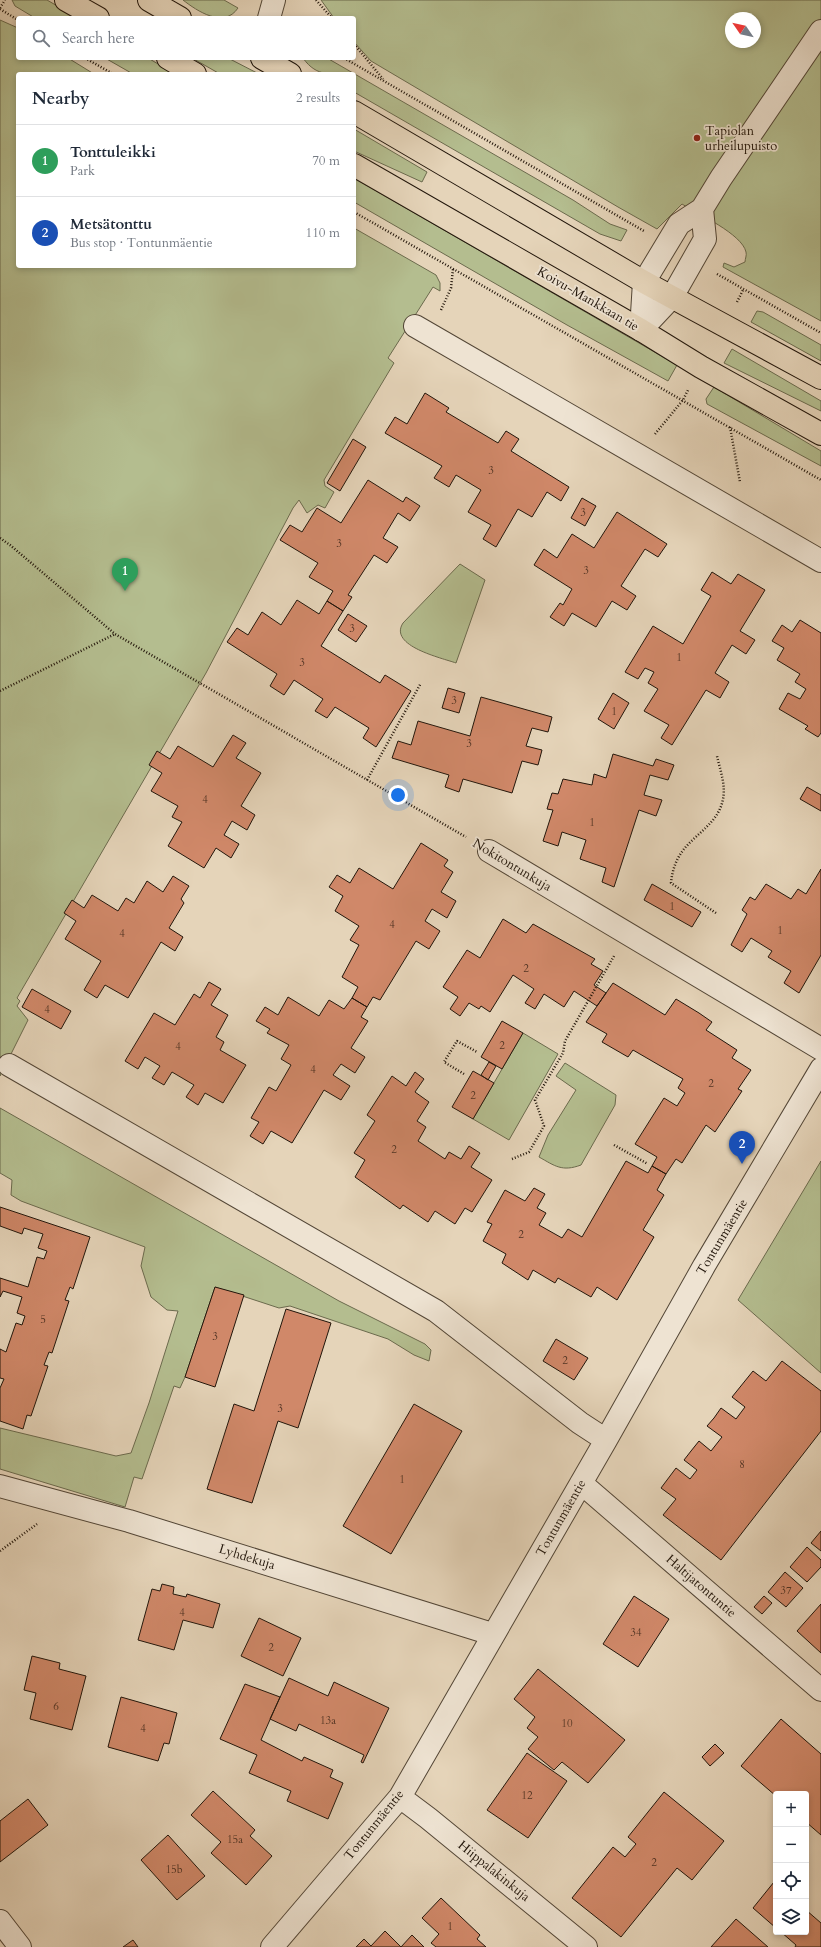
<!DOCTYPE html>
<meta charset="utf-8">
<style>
body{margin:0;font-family:Cardo,serif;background:#f6f6f7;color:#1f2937}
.controls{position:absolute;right:12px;bottom:12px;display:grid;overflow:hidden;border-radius:4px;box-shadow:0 2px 6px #0003}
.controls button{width:36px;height:36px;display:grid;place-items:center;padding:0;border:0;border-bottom:1px solid #e0e1e3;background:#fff;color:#1f2937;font:20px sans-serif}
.compass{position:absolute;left:725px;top:12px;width:36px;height:36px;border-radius:50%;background:#fff;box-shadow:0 2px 6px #0003;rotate:304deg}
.you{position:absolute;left:398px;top:795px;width:14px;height:14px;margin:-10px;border:3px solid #fff;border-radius:50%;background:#1a73e8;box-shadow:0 0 0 6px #1a73e833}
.badge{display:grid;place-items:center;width:26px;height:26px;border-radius:50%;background:#d93025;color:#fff;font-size:13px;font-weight:700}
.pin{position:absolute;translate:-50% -33px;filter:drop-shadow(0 1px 2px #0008)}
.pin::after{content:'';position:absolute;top:21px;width:14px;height:12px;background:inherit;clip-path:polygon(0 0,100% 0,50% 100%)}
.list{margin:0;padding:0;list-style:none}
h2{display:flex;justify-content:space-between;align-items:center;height:52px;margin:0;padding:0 16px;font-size:17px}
h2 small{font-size:13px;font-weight:400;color:#747a83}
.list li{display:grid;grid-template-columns:26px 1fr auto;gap:12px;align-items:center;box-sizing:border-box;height:72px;padding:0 16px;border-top:1px solid #e0e1e3}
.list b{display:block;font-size:15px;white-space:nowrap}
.list p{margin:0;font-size:13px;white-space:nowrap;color:#747a83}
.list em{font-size:13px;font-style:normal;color:#747a83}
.icon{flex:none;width:22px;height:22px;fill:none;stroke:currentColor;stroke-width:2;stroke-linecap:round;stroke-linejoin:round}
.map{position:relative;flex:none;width:821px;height:1947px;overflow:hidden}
.search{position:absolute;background:#fff;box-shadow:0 2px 6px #0003;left:16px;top:16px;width:340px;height:44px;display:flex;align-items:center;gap:10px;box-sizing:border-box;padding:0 14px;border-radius:4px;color:#747a83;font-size:15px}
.panel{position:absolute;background:#fff;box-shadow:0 2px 6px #0003;left:16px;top:72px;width:340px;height:196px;border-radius:4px}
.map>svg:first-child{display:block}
</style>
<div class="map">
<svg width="821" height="1947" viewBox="0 0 821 1947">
<rect width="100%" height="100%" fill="#e5d4b9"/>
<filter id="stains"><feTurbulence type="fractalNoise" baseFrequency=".005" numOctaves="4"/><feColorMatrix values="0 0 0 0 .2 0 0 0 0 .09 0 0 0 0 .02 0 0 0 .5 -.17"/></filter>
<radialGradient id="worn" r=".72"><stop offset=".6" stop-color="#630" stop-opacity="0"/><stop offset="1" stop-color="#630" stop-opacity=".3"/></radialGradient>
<path fill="#b4bd8f" stroke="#6b6a4d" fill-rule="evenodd" d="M12 0H47L78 18H35L15 6Z
M183 0H224L238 8C224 29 197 11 183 0Z
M321 0H821V321L723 267 724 263 734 267 745 262C745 259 747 255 746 252 742 234 698 214 682 204L657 229 618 207 371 61 354 42V18H334ZM731 18H755V42H731Z
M0 20 18 28V58H68L94 74H18V266H354V228L436 275 440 283V291L433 287 388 358 394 363 324 480 325 486 334 492 325 508 318 505 307 513 299 500 293 508 206 673 17 998 20 1001 17 1006 28 1020 0 1076Z
M105 58H148L175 74H133Z
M192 58H228L259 74H220Z
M303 58H327L573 200 610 224 627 230 621 241 600 234 354 92V74C333 74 317 78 303 58Z
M354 129 427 172 422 182 354 151Z
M354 178 677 365 668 381 567 325 354 202Z
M757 311 763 312 821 345V361L751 322Z
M732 349 821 401V411L724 363Z
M714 387 821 451V466L707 404 706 399Z
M460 564 485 580 456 663C442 658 388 646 403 623Z
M523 1033 558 1054 509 1140 473 1119Z
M565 1063 616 1095 615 1105 581 1165C562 1172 555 1166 539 1157L548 1135 576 1090 556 1076Z
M0 1108 339 1301 425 1344 431 1350 429 1361 414 1355 388 1339 290 1306 279 1308 215 1287 185 1377 180 1388 174 1386 142 1479 134 1477 125 1507 0 1469V1428L116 1456 131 1453 149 1403 178 1311 167 1310 151 1297 141 1266 145 1247 21 1201 11 1195 12 1180 0 1173Z
M821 1161V1373L738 1300Z"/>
<path fill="#d08869" stroke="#22160b" d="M425 393 449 408 446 412 498 443 506 431 519 439 511 451 569 487 561 501 547 492 532 517 518 509 496 547 483 539 491 525 468 512 481 490 456 475 449 487 434 478 442 466 385 433 395 417 407 424Z
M353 439 366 447 340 491 327 483Z
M368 480 403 502 406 497 420 506 410 521 398 513 383 538 398 547 387 563 374 555 348 595 352 597 343 611 327 601 333 591 309 577 318 563 280 540 290 525 302 532 317 508 341 523Z
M582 498 596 506 585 526 571 518Z
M617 512 667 544 658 557 645 549 621 586 636 596 627 610 612 601 596 627 572 613 564 626 550 617 560 603 563 605 572 589 534 565 544 549 557 558 572 534 594 548Z
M712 572 731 584 738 574 765 590 740 631 755 640 746 654 732 645 715 673 729 682 720 698 706 690 672 745 661 738 669 725 644 711 658 689 648 683 654 672 645 668 638 679 625 672 653 626 683 644 711 596 701 590Z
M297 600 319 614 327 601 343 611 321 646 380 683 385 675 411 691 376 747 363 738 369 728 335 707 327 718 315 711 323 699 294 680 284 695 270 686 277 674 227 642 237 628 248 635 262 612 281 625Z
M348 614 367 626 356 642 338 630Z
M800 620 821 633V733L818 737 805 729 808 726 779 709 788 693 800 699 806 689 795 682 800 674 777 660 784 648 772 641 782 625 792 632Z
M448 688 465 693 459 713 442 708Z
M613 693 629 703 614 729 598 719Z
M481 697 552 717 548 732 532 728 526 746 542 750 538 765 522 761 512 793 463 779 459 792 445 787 449 775 392 758 398 741 411 745 418 721 470 736Z
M233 735 246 743 236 758 261 773 241 806 255 815 247 830 232 821 224 835 239 844 231 858 216 848 204 868 168 846 182 822 172 817 178 806 151 791 162 773 149 765 157 751 170 759 178 746 213 767Z
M613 754 653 766 656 759 674 765 668 780 650 775 644 795 662 800 656 816 639 810 614 887 602 882 606 868 580 859 586 840 562 832 558 846 543 841 553 810 547 809 552 793 558 794 563 779 592 785 594 774 606 778Z
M807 787 821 795V811L800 799Z
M421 843 448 860 444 866 453 872 441 892 456 901 447 918 432 909 425 921 440 931 429 949 416 941 380 1000 373 997 367 1007 352 998 358 987 342 977 359 945 350 940 359 926 335 911 343 896 329 887 337 875 350 883 359 868 393 889Z
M821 869V955L799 993 784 983 791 971 768 957 772 951 751 938 742 952 731 945 747 914 742 910 750 897 755 900 766 884 791 899 798 889 806 894Z
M173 876 189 886 181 899 184 903 169 928 183 937 175 951 161 942 128 998 105 985 97 998 84 990 101 961 65 939 76 921 64 913 72 900 84 908 92 895 118 911 126 898 134 903 147 881 163 892Z
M652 884 701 912 692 927 644 900Z
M503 919 526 933 533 924 595 959 591 964 603 971 594 985 606 993 597 1006 574 991 564 1007 544 994 535 1009 525 1003 534 989 513 975 490 1012 481 1006 479 1009 469 1003 460 1016 450 1009 458 997 443 987 467 950 480 958Z
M209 982 221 989 211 1005 228 1015 216 1037 224 1042 220 1050 246 1065 223 1103 205 1093 198 1105 186 1097 194 1085 172 1072 164 1085 152 1078 160 1066 145 1057 138 1069 125 1061 154 1013 175 1025 194 994 200 998Z
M613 983 665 1015 676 999 699 1013 712 1022 706 1030 737 1050 732 1058 751 1070 738 1089 742 1091 715 1132 706 1125 682 1163 676 1159 666 1174 652 1166 657 1157 635 1144 664 1098 677 1106 685 1093 678 1088 683 1079 633 1050 628 1057 602 1042 607 1034 586 1022Z
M32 989 71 1011 61 1029 22 1007Z
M288 997 319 1016 329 1000 344 1009 352 998 367 1007 361 1017 368 1021 351 1048 365 1057 355 1073 341 1064 333 1075 350 1086 341 1100 324 1090 292 1143 271 1131 263 1144 250 1136 259 1122 251 1118 269 1087 276 1091 291 1065 281 1059 289 1045 267 1033 270 1029 256 1021 265 1007 278 1015Z
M502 1021 523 1033 502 1069 481 1057Z
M489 1062 496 1066 488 1080 481 1075Z
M473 1071 494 1083 473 1119 452 1107Z
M415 1072 424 1079 415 1092 429 1102 417 1121 426 1127 418 1141 445 1159 449 1152 461 1159 469 1146 480 1153 471 1167 492 1180 472 1212 465 1208 455 1224 435 1211 428 1222 403 1205 400 1209 355 1177 365 1160 354 1153 375 1121 367 1115 392 1076 406 1086Z
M626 1161 648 1173 652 1166 666 1174 657 1190 664 1195 643 1230 654 1237 617 1300 597 1287 591 1297 558 1278 555 1283 533 1270 528 1280 502 1263 506 1254 483 1241 492 1224 487 1222 505 1190 525 1201 534 1188 545 1194 537 1208 546 1213 539 1225 562 1238 568 1229 582 1237Z
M0 1207 90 1237 73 1289 70 1287 65 1300 69 1301 52 1353 49 1352 44 1365 48 1366 31 1416 27 1415 23 1429 0 1421V1388L4 1379 0 1378V1349L6 1352 16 1323 22 1325 25 1316 17 1313 22 1297 3 1291 0 1297V1278L28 1287 37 1257 44 1259 47 1251 38 1248 43 1234 24 1228 22 1234 0 1226Z
M215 1287 244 1295 215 1387 185 1377Z
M286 1309 331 1323 298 1428 278 1421 252 1503 207 1489 234 1404 254 1411Z
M556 1339 588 1358 574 1380 543 1361Z
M782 1361 821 1391V1431L721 1560 663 1515 676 1499 661 1488 676 1468 690 1479 697 1470 684 1460 691 1451 699 1441 711 1451 722 1437 707 1426 714 1418 721 1408 736 1419 745 1407 732 1397 753 1371 766 1381Z
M414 1404 462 1431 391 1554 343 1526Z
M821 1531V1551L811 1543Z
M807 1547 821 1560V1567L807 1582 790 1567Z
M785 1572 803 1588 786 1607 768 1592Z
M162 1584 174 1587 173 1594 186 1597 187 1594 220 1604 213 1628 183 1620 174 1650 138 1640 152 1589 160 1591Z
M634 1596 669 1619 638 1667 603 1644Z
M764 1596 772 1603 762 1614 754 1607Z
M821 1604V1653L797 1631Z
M259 1618 301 1638 283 1676 241 1656Z
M32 1656 60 1663 59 1669 86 1676 72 1730 30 1719 36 1693 24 1690Z
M538 1669 625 1740 588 1783 562 1762 554 1770 528 1749 538 1737 527 1728 535 1717 514 1699Z
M289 1678 328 1696 334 1682 389 1708 363 1763 361 1762 364 1755 299 1724 296 1731 270 1719Z
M245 1684 280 1697 261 1740 302 1761 304 1757 333 1770 330 1777 343 1783 328 1819 287 1801 291 1791 249 1773 257 1755 220 1739Z
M121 1697 177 1713 169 1744 164 1743 158 1761 108 1747Z
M781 1719 821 1754V1835L806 1822V1794H776V1796L741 1766Z
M715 1744 724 1753 710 1766 702 1757Z
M527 1753 567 1781 528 1838 487 1810Z
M213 1791 255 1830 250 1836 272 1856 246 1885 211 1853 221 1842 191 1815Z
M664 1792 724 1841 692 1880 677 1868 621 1937 572 1898 613 1847 625 1857 636 1844 628 1837Z
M28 1799 48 1825 0 1862V1821Z
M168 1835 205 1876 177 1900 141 1860Z
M774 1882 776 1884V1928L753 1908Z
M441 1898 480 1935 477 1939 486 1947H436L431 1943 439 1934 422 1918Z
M806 1910 821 1923V1947H795L796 1945 781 1932H806Z
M736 1919 768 1947H711Z
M385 1931 401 1947 412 1935 424 1947H356L364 1939 371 1946Z
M133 1940 138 1947H123Z"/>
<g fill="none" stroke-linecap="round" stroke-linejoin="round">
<g stroke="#534636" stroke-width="24">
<path id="minor" d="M269 18 274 0
M415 326 821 561
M641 330 644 282 679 224 702 209 721 178 821 31
M641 330 672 297 705 239 702 209
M489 851 821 1049
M9 1065 436 1311 580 1423 606 1440
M581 1483 821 1690
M0 1486 129 1521 492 1634
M400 1797 428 1818 586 1947
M0 1921 20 1947
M272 1947 400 1797 606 1440 704 1266 821 1069"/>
</g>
<g stroke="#22160b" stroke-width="24">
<path id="major" d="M66 0 98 18
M149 0 180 18
M168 58 195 74
M262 58 290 74
M354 112 644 282 821 378
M354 165 641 330 701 367 821 434"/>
</g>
<path stroke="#22160b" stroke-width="2.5" stroke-dasharray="1 2" stroke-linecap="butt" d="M316 0 332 18
M0 8 5 0
M0 9 18 20
M354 44 383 79
M85 58 113 74
M344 58 644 231
M354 212 821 480
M717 274 821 333
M737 302 743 290
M441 310 451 288 453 269
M730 427 740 482
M655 434 683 400 688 390
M0 538 10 545 115 634 466 837
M0 691 115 634
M367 780 421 683
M716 913 671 883C672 871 676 859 684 849 697 833 719 822 723 799 726 785 720 770 717 756
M464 1074 444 1062 457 1041 477 1052
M614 1145 648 1164
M512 1159 529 1152 544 1126 535 1100 563 1053 565 1041 614 956
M0 1551 37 1524"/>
<use href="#minor" stroke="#eee3d2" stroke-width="22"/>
<use href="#major" stroke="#e5d4b9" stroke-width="22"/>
</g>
<circle fill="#8f2418" stroke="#eee3d2" stroke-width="1.5" cx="697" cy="138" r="4"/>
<g text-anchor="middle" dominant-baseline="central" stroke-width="3.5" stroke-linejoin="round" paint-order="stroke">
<g font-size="11" fill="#4e3222">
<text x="491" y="470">3</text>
<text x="583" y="512">3</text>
<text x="339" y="543">3</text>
<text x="586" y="570">3</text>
<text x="352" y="628">3</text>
<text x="679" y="657">1</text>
<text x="302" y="662">3</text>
<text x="454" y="700">3</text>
<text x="614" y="711">1</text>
<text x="469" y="743">3</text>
<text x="205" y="799">4</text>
<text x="592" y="822">1</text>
<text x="672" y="906">1</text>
<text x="392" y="924">4</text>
<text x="780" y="930">1</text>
<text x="122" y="933">4</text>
<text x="526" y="968">2</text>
<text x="47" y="1009">4</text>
<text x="502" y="1045">2</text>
<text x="178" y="1046">4</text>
<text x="313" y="1069">4</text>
<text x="711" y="1083">2</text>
<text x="473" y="1095">2</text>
<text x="394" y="1149">2</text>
<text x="521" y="1234">2</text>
<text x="43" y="1319">5</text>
<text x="215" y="1336">3</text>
<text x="565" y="1360">2</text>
<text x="280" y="1408">3</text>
<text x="742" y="1464">8</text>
<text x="402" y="1479">1</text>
<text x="786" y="1590">37</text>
<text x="182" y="1612">4</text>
<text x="636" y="1632">34</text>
<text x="271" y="1647">2</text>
<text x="56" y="1706">6</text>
<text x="328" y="1720">13a</text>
<text x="567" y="1723">10</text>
<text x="143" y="1728">4</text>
<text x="527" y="1795">12</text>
<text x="235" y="1839">15a</text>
<text x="654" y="1862">2</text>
<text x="174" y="1869">15b</text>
<text x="450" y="1926">1</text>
</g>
<g font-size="13" fill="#22160b" stroke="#eee3d2" text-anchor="start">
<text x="705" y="131">Tapiolan<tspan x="705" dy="15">urheilupuisto</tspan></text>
</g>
<g font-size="13" fill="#22160b" stroke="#eee3d2">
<text transform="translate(588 299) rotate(30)">Koivu-Mankkaan tie</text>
<text transform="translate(512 865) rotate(31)">Nokitontunkuja</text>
<text transform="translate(722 1237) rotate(-59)">Tontunmäentie</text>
<text transform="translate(561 1518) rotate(-60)">Tontunmäentie</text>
<text transform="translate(247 1557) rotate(17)">Lyhdekuja</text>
<text transform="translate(701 1586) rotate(41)">Haltijatontuntie</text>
<text transform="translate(374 1825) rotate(-51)">Tontunmäentie</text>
<text transform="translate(494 1871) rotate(39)">Hiippalakinkuja</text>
</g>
</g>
<rect width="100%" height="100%" filter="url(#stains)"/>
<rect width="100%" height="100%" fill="url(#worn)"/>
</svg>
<div class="controls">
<button>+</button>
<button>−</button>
<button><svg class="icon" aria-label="locate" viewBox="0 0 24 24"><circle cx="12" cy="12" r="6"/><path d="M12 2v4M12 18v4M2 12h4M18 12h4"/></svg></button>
<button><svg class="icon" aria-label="layers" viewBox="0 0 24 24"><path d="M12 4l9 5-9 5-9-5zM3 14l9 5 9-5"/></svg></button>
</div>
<svg class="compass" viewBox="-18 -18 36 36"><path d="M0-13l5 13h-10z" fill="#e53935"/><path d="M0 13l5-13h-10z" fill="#747a83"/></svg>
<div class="you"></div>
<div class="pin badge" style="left:125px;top:591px;background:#2e9e5b">1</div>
<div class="pin badge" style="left:742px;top:1164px;background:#1a4fb4">2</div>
<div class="search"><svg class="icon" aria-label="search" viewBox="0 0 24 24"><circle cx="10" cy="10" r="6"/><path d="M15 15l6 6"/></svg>Search here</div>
<section class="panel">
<h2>Nearby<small>2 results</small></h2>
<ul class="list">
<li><span class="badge" style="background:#2e9e5b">1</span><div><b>Tonttuleikki</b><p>Park</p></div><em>70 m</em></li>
<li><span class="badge" style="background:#1a4fb4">2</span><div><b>Metsätonttu</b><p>Bus stop · Tontunmäentie</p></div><em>110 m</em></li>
</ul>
</section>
</div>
